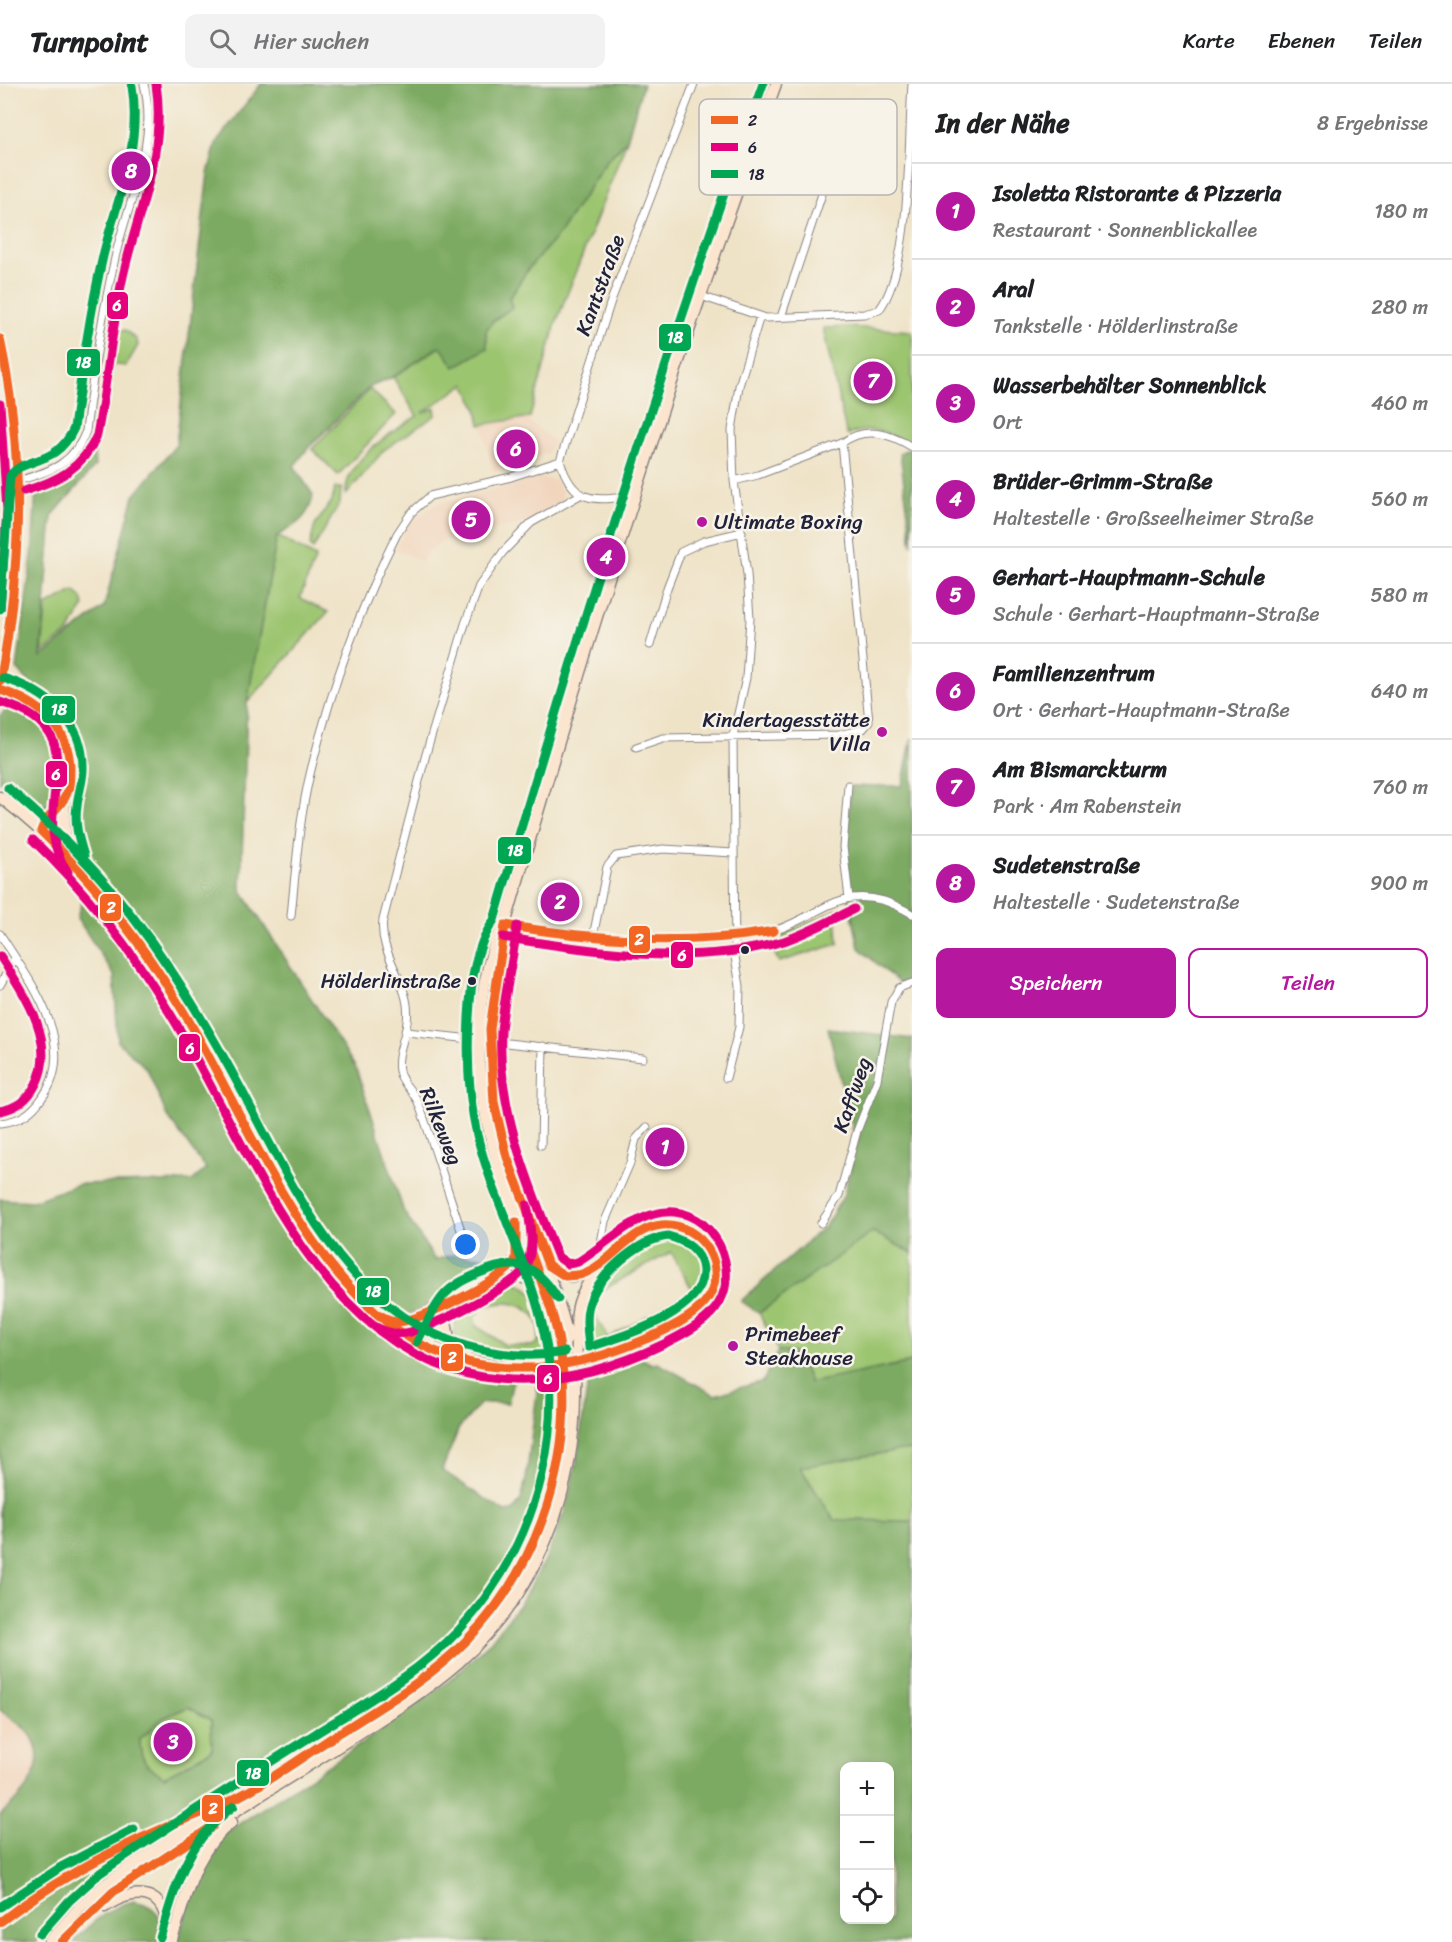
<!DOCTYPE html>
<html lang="de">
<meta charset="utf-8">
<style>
body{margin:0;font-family:Sriracha,sans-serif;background:#f2f2f2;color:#202124}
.controls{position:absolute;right:18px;bottom:18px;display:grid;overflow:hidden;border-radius:12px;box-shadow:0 3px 15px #0003}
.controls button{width:54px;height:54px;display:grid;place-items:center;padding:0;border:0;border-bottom:2px solid #e0e0e0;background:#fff;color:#202124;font:30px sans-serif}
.you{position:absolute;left:466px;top:1161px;width:21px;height:21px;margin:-15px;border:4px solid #fff;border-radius:50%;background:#1a73e8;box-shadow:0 0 0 9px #1a73e833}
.badge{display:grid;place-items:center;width:39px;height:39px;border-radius:50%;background:#b5179e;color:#fff;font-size:20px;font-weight:700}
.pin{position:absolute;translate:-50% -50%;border:3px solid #fff;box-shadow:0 2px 6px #0006}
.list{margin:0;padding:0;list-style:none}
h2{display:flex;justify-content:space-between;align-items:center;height:78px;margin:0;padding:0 24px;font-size:26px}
h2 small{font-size:20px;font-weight:400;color:#757577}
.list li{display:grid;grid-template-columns:39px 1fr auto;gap:18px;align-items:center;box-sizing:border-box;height:96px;padding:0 24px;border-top:2px solid #e0e0e0}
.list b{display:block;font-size:22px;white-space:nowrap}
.list p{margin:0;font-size:20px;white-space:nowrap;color:#757577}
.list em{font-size:20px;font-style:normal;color:#757577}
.actions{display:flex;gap:12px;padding:18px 24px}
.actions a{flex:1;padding:14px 0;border:2px solid #b5179e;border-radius:12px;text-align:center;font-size:21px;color:#b5179e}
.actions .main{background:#b5179e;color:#fff}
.icon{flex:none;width:33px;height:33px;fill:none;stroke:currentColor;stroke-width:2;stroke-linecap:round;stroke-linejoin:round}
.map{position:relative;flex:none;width:912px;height:1858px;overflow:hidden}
header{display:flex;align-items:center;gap:36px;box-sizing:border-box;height:84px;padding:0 30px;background:#fff;border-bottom:2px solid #e0e0e0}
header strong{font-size:28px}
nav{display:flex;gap:33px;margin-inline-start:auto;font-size:21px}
.search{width:420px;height:54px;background:#f2f2f2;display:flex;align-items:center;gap:15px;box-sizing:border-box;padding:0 21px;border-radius:12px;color:#757577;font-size:22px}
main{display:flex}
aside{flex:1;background:#fff}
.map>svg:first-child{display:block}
</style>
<header>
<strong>Turnpoint</strong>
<div class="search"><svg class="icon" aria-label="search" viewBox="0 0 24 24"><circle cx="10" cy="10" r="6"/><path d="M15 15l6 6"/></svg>Hier suchen</div>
<nav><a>Karte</a><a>Ebenen</a><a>Teilen</a></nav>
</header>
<main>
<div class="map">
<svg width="912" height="1858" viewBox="0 0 912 1858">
<rect width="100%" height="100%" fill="#f7f3e8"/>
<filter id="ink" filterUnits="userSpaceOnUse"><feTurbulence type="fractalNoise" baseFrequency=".0167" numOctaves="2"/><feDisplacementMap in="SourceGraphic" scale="12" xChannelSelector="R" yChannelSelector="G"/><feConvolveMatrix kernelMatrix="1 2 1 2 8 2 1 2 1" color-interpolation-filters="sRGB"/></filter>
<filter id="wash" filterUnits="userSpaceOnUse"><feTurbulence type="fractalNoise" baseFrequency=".008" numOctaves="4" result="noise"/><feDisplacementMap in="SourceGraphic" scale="24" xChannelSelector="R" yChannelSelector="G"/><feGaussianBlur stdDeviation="1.35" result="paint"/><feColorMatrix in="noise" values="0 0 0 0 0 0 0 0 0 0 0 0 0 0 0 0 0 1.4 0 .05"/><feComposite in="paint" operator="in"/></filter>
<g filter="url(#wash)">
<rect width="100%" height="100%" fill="#efe3c7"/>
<path fill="#f1d5bd" d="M525 335 555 357 548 369 493 388 482 342Z
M538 393 556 397 562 408V420L524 439 442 457 428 468 422 478 395 465 408 442 431 422Z
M0 1626 32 1652 39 1676 28 1703 0 1731Z"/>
<path fill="#9cc570" stroke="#5f7456" stroke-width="1.5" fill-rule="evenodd" d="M627 56 556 239 530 333 480 341 477 325 465 300 422 329 435 324 436 331 384 366 346 411C343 378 393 347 417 332L393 293 441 262 487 258 486 246 492 238 512 223 509 215 528 185 559 150 607 76Z
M848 243 912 247V362C890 349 873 341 848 351L846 348 823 244Z
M116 246H125L137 256 138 261 126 282 110 280Z
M370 305 396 330 338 391 312 365Z
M335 404H341L340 419 313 465 310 461 315 441 332 417Z
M277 452 316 473 300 514 328 528 247 619Z
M74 507 82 514 84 522 68 549 42 569 46 522Z
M836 826 838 860 779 878 775 870 780 852Z
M873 1147 912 1169V1278L810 1299 798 1270 778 1267 759 1229Z
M667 1151C684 1155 700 1160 705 1180 706 1189 707 1204 701 1212 687 1231 610 1263 586 1270 582 1254 579 1240 581 1224 586 1191 636 1154 667 1151ZM671 1168 693 1207 608 1254 586 1215Z
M514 1198C546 1207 553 1249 552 1278 524 1278 489 1281 465 1265 443 1250 460 1217 478 1207 488 1200 502 1199 514 1198ZM502 1219C516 1218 536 1226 539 1243 540 1247 538 1253 538 1258L532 1262 505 1261 476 1242 474 1233 485 1222Z
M901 1366H912V1437L834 1436 800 1383Z
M188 1623 211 1636 212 1666 164 1693C148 1682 139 1676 140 1655L163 1634Z"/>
<path fill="#7daa62" stroke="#50664e" stroke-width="1.5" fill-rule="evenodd" d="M261 0H643L627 56 607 76 559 150 528 185 509 214 512 223 492 238 486 246 487 264 455 283 440 262 393 293 370 303 309 363 294 382 313 411C310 434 295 441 277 452L247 619 241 806 356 984 404 1128 435 1176 452 1171 495 1174 494 1184 464 1196 429 1221 407 1231 395 1228 361 1202 326 1158 167 886 131 834 82 775 76 730 82 695 78 649 17 585 32 471 36 406 80 385 93 353 95 382 52 432 41 573 104 523 134 412 176 361 208 89 217 57Z
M912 363V461L900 369Z
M15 624C57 634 81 679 53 716 49 721 45 725 38 724 25 722 11 706 0 698V631L7 625Z
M912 654V896L899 899 859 864 849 815 845 764 851 702H902Z
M87 799C131 857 172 917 207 981 260 1075 305 1192 399 1253 433 1275 475 1283 514 1292L508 1319H481L459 1344 442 1386 505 1428 513 1427 521 1416 526 1395 539 1293 553 1292 554 1307 548 1318 556 1320C557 1415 517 1500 446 1564 413 1594 371 1617 334 1641 300 1663 267 1690 231 1708 152 1747 69 1778 0 1833V1731C22 1712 50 1684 32 1653 27 1643 9 1634 0 1626V1115L33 1117 79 1100 192 1097 206 1085 167 1032 147 985 118 958 114 891 77 834ZM188 1623 211 1636 212 1666 164 1693C148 1682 139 1676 140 1655L163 1634Z
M828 944 912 955V1169L873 1148 759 1229 741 1217 825 1142 843 1113 860 1049 853 1047Z
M778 1267 798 1270 810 1299 912 1278V1366H901L800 1383 834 1436 912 1437V1858H177L203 1778 225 1749 358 1662 450 1596 489 1559 521 1518 547 1473 566 1423 576 1381 587 1305 586 1283 629 1268 652 1280 658 1279 715 1311 763 1297ZM844 1682H890V1836H844Z
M105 1777 118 1780 65 1824 37 1858H0V1847C31 1818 68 1798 105 1777Z
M134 1817C157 1822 167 1834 159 1858H73C90 1839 110 1823 134 1817Z"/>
</g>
<g filter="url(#ink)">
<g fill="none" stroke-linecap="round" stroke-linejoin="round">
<g stroke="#888281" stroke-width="9">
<path id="minor" d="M701 212 766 234 864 230 879 226C912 183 908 57 912 0
M781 233 833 77
M0 255C28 368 23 485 0 598
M21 396C52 387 74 379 86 347 93 289 102 231 115 174 128 115 159 62 144 0
M734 397 758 391 842 359C865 342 889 349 912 363
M636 412C595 416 574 422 560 377L611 217 694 0
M650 561 667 504 681 468 704 457 742 448
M636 663 663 654 839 651 863 645 869 638 842 359
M848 701 843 763 849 814
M291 832C296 783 299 734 311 686 331 606 360 523 397 450L411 429 430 412 511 393 560 377
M505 841C588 856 689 865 772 847 799 841 826 817 852 814 875 811 893 819 912 830
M0 850C28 894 81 962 42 1014 31 1030 19 1037 0 1039
M593 853 607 783 616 772 663 765 734 769
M0 901 15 874
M407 948 643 974
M726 994 739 943 740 902 735 873 733 652 746 594 750 535 747 490 734 397 732 346 739 302 760 232
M541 1061 543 962
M821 1139 839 1112 857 1047 877 996 891 918 899 904 912 899
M462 1149C447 1105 434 1061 418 1018 413 1007 401 999 399 987 395 965 413 944 406 915 400 888 379 865 383 836L426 670 465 540 479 502 503 468 531 439 580 411
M604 1176 601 1159 605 1137 630 1079 636 1055 647 1043"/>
</g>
<g stroke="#888281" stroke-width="13">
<path id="secondary" d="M0 606C37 614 73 643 71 685 70 702 63 717 64 735 64 749 68 762 73 775
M0 713C105 793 173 905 235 1019 265 1076 293 1137 334 1186 381 1242 433 1272 504 1283 531 1288 565 1283 591 1275 618 1268 693 1238 707 1216 718 1199 717 1178 708 1162 702 1153 693 1147 683 1143 630 1122 587 1227 548 1181
M41 747 44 736 65 715
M41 747 58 740 64 732
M505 841C500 905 483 952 493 1018 505 1102 552 1177 570 1261
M502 1192C518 1188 534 1197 542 1211
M445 1232 449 1254 467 1274
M387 1236 404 1237 433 1227
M415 1257 433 1227 443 1220 509 1185 517 1172 516 1139
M577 1259C574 1224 578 1212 598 1184
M428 1263 445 1231 458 1214
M560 1263C544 1193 510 1129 492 1060 475 996 474 924 494 861 496 853 502 848 505 841 587 558 674 276 776 0
M105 1823C141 1798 174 1811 164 1858
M0 1838C64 1787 139 1753 214 1723
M49 1858 78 1825 107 1799C171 1754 239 1712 305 1670 360 1635 418 1603 465 1557 533 1491 567 1396 564 1301
M62 1858 85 1833 119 1804C189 1754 264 1710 336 1664 378 1637 421 1611 458 1579 538 1509 576 1408 575 1304
M171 1858C187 1813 192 1769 232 1738"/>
</g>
<use href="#minor" stroke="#fff" stroke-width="7"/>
<use href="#secondary" stroke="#fbe5cf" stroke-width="10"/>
<g stroke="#888281" stroke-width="13" stroke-linecap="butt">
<path id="secondary-bridge" d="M560 1263 564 1301
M575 1304 577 1259"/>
</g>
<use href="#secondary-bridge" stroke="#fbe5cf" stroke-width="10"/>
<g stroke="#f7f3e8" stroke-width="14">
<path id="bus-1" d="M0 255C25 373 22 480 0 598
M0 606C39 618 70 643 70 686 70 694 70 702 67 709 61 724 46 731 41 747 97 801 143 860 183 927 248 1034 308 1203 424 1262 496 1298 575 1286 646 1255 666 1246 691 1235 705 1218 732 1184 701 1138 662 1141 630 1144 611 1180 582 1190 577 1192 570 1191 565 1192L548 1181 507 1073 494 1018 490 945 505 841
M505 841C595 856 683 862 774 847
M378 1230C386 1235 395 1239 404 1237 427 1233 506 1195 516 1175V1138
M0 1838C51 1799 106 1769 164 1744 188 1733 213 1726 236 1714 272 1696 305 1671 339 1649 382 1622 429 1595 465 1558 541 1481 576 1371 560 1264 555 1230 541 1198 530 1166
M62 1858 113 1808 213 1742"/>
</g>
<g stroke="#f7f3e8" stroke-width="14">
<path id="bus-2" d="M0 320 7 426 0 524
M24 407C58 397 83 384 97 351 107 300 111 248 122 197 136 130 167 69 156 0
M0 618C107 649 21 725 68 788
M33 756C87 808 132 866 171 931 244 1049 306 1238 450 1285 524 1309 598 1292 666 1259 685 1249 708 1238 719 1219 743 1177 705 1115 654 1130 626 1138 603 1163 578 1178L568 1180 558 1173C529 1101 497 1026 501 947 504 912 513 877 517 842
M503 853C592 868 695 883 784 857 808 849 831 836 854 825
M0 872C23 908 58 957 36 1000 28 1016 17 1024 0 1027
M371 1240C382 1247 394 1251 406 1249 429 1245 513 1203 524 1185 536 1167 530 1140 527 1121"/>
</g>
<g stroke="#f7f3e8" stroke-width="14">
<path id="bus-3" d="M0 525 10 392C23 372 56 384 74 344 82 286 90 228 103 172 117 114 142 63 132 2
M3 594C46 607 84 637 83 685 83 698 78 710 77 722 74 740 79 756 84 772
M8 704C70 756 123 814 168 882 195 922 219 964 242 1007 295 1107 348 1228 466 1262 498 1271 532 1274 565 1268
M668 1152C683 1156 697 1163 702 1180 714 1226 622 1253 589 1263 588 1250 585 1234 589 1221 597 1191 638 1156 668 1152Z
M417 1258C426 1241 433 1223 445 1210 454 1200 466 1195 477 1190 515 1173 536 1179 558 1215
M0 1823 61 1783 134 1745
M40 1850 69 1817 100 1789C170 1741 243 1695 315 1650 365 1619 419 1589 459 1546 542 1455 572 1331 535 1214 518 1159 491 1107 477 1051 468 1012 467 972 469 933 471 899 474 865 494 836 576 555 663 276 763 0
M160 1854C177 1799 185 1759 234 1722"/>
</g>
<use href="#bus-1" stroke="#f26522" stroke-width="9"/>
<use href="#bus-2" stroke="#e5007d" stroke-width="9"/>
<use href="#bus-3" stroke="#00a651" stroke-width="9"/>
</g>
</g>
<g fill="#b5179e" stroke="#f7f3e8" stroke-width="2">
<circle cx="702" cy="438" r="6"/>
<circle cx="882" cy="648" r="6"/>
<circle cx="733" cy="1262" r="6"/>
</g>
<g fill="#22223b" stroke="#f7f3e8" stroke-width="2">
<circle cx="745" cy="866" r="5"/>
<circle cx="472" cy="897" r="5"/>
</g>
<g text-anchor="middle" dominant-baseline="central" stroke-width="5" stroke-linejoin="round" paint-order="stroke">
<g font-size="20" fill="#22223b" stroke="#f7f3e8" text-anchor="end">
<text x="461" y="897">Hölderlinstraße</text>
</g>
<g font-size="21" fill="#22223b" stroke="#f7f3e8">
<text transform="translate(600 201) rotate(-70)">Kantstraße</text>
<text transform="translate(852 1011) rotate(-71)">Kaffweg</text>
<text transform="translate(441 1042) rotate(68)">Rilkeweg</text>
</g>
<g font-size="21" fill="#22223b" stroke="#f7f3e8" text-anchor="start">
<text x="714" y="438">Ultimate Boxing</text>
<text x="870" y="636" text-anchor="end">Kindertagesstätte<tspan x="870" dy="24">Villa</tspan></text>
<text x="745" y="1250">Primebeef<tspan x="745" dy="24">Steakhouse</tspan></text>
</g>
</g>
<rect x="699" y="15" width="198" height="96" rx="9" fill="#f7f3e8" stroke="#b7b4b4" stroke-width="1.5"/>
<rect x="711" y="32" width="27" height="8" fill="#f26522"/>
<rect x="711" y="59" width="27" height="8" fill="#e5007d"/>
<rect x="711" y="86" width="27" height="8" fill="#00a651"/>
<g font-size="16" fill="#22223b">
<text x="748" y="42">2</text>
<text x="748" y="69">6</text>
<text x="748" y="96">18</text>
</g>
<g stroke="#f7f3e8" stroke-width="2">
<rect x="106" y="207" width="23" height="29" rx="6" fill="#e5007d"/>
<rect x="658" y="239" width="34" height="29" rx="6" fill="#00a651"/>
<rect x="66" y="264" width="35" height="29" rx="6" fill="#00a651"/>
<rect x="41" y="611" width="35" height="29" rx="6" fill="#00a651"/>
<rect x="45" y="676" width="23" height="28" rx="6" fill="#e5007d"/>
<rect x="497" y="752" width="35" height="29" rx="6" fill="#00a651"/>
<rect x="99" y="809" width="23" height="29" rx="6" fill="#f26522"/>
<rect x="628" y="841" width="23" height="29" rx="6" fill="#f26522"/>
<rect x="670" y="857" width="24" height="28" rx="6" fill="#e5007d"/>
<rect x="178" y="949" width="23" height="29" rx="6" fill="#e5007d"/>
<rect x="356" y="1193" width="34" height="29" rx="6" fill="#00a651"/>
<rect x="440" y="1259" width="24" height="29" rx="6" fill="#f26522"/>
<rect x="536" y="1280" width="24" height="29" rx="6" fill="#e5007d"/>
<rect x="236" y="1675" width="34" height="28" rx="6" fill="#00a651"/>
<rect x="201" y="1710" width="23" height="29" rx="6" fill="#f26522"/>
</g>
<g font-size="16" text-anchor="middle" font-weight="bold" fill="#fff">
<text x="117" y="227">6</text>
<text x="675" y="259">18</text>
<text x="83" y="284">18</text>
<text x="59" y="631">18</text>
<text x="56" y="696">6</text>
<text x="515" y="772">18</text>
<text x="111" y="829">2</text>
<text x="639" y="861">2</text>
<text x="682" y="877">6</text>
<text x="190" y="970">6</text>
<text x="373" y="1213">18</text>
<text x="452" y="1279">2</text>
<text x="548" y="1300">6</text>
<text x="253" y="1695">18</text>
<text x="213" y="1730">2</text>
</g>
</svg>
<div class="controls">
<button>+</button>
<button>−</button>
<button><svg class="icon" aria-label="locate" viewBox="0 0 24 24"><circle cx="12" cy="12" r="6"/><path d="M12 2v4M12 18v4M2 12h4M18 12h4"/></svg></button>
</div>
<div class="you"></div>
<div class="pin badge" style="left:665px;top:1063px">1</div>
<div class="pin badge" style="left:560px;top:818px">2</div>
<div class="pin badge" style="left:173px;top:1658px">3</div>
<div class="pin badge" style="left:606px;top:473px">4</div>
<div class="pin badge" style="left:471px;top:436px">5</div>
<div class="pin badge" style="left:516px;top:365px">6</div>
<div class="pin badge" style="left:873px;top:297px">7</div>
<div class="pin badge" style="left:131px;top:87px">8</div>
</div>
<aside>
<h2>In der Nähe<small>8 Ergebnisse</small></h2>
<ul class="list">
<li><span class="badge">1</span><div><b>Isoletta Ristorante &amp; Pizzeria</b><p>Restaurant · Sonnenblickallee</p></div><em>180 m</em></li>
<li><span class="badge">2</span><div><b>Aral</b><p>Tankstelle · Hölderlinstraße</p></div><em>280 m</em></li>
<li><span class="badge">3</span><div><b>Wasserbehälter Sonnenblick</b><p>Ort</p></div><em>460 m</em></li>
<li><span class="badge">4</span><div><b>Brüder-Grimm-Straße</b><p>Haltestelle · Großseelheimer Straße</p></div><em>560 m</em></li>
<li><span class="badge">5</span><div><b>Gerhart-Hauptmann-Schule</b><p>Schule · Gerhart-Hauptmann-Straße</p></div><em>580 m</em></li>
<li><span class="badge">6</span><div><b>Familienzentrum</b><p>Ort · Gerhart-Hauptmann-Straße</p></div><em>640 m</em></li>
<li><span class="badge">7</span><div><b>Am Bismarckturm</b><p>Park · Am Rabenstein</p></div><em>760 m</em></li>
<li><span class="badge">8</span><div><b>Sudetenstraße</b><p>Haltestelle · Sudetenstraße</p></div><em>900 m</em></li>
</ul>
<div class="actions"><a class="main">Speichern</a><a>Teilen</a></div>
</aside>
</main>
